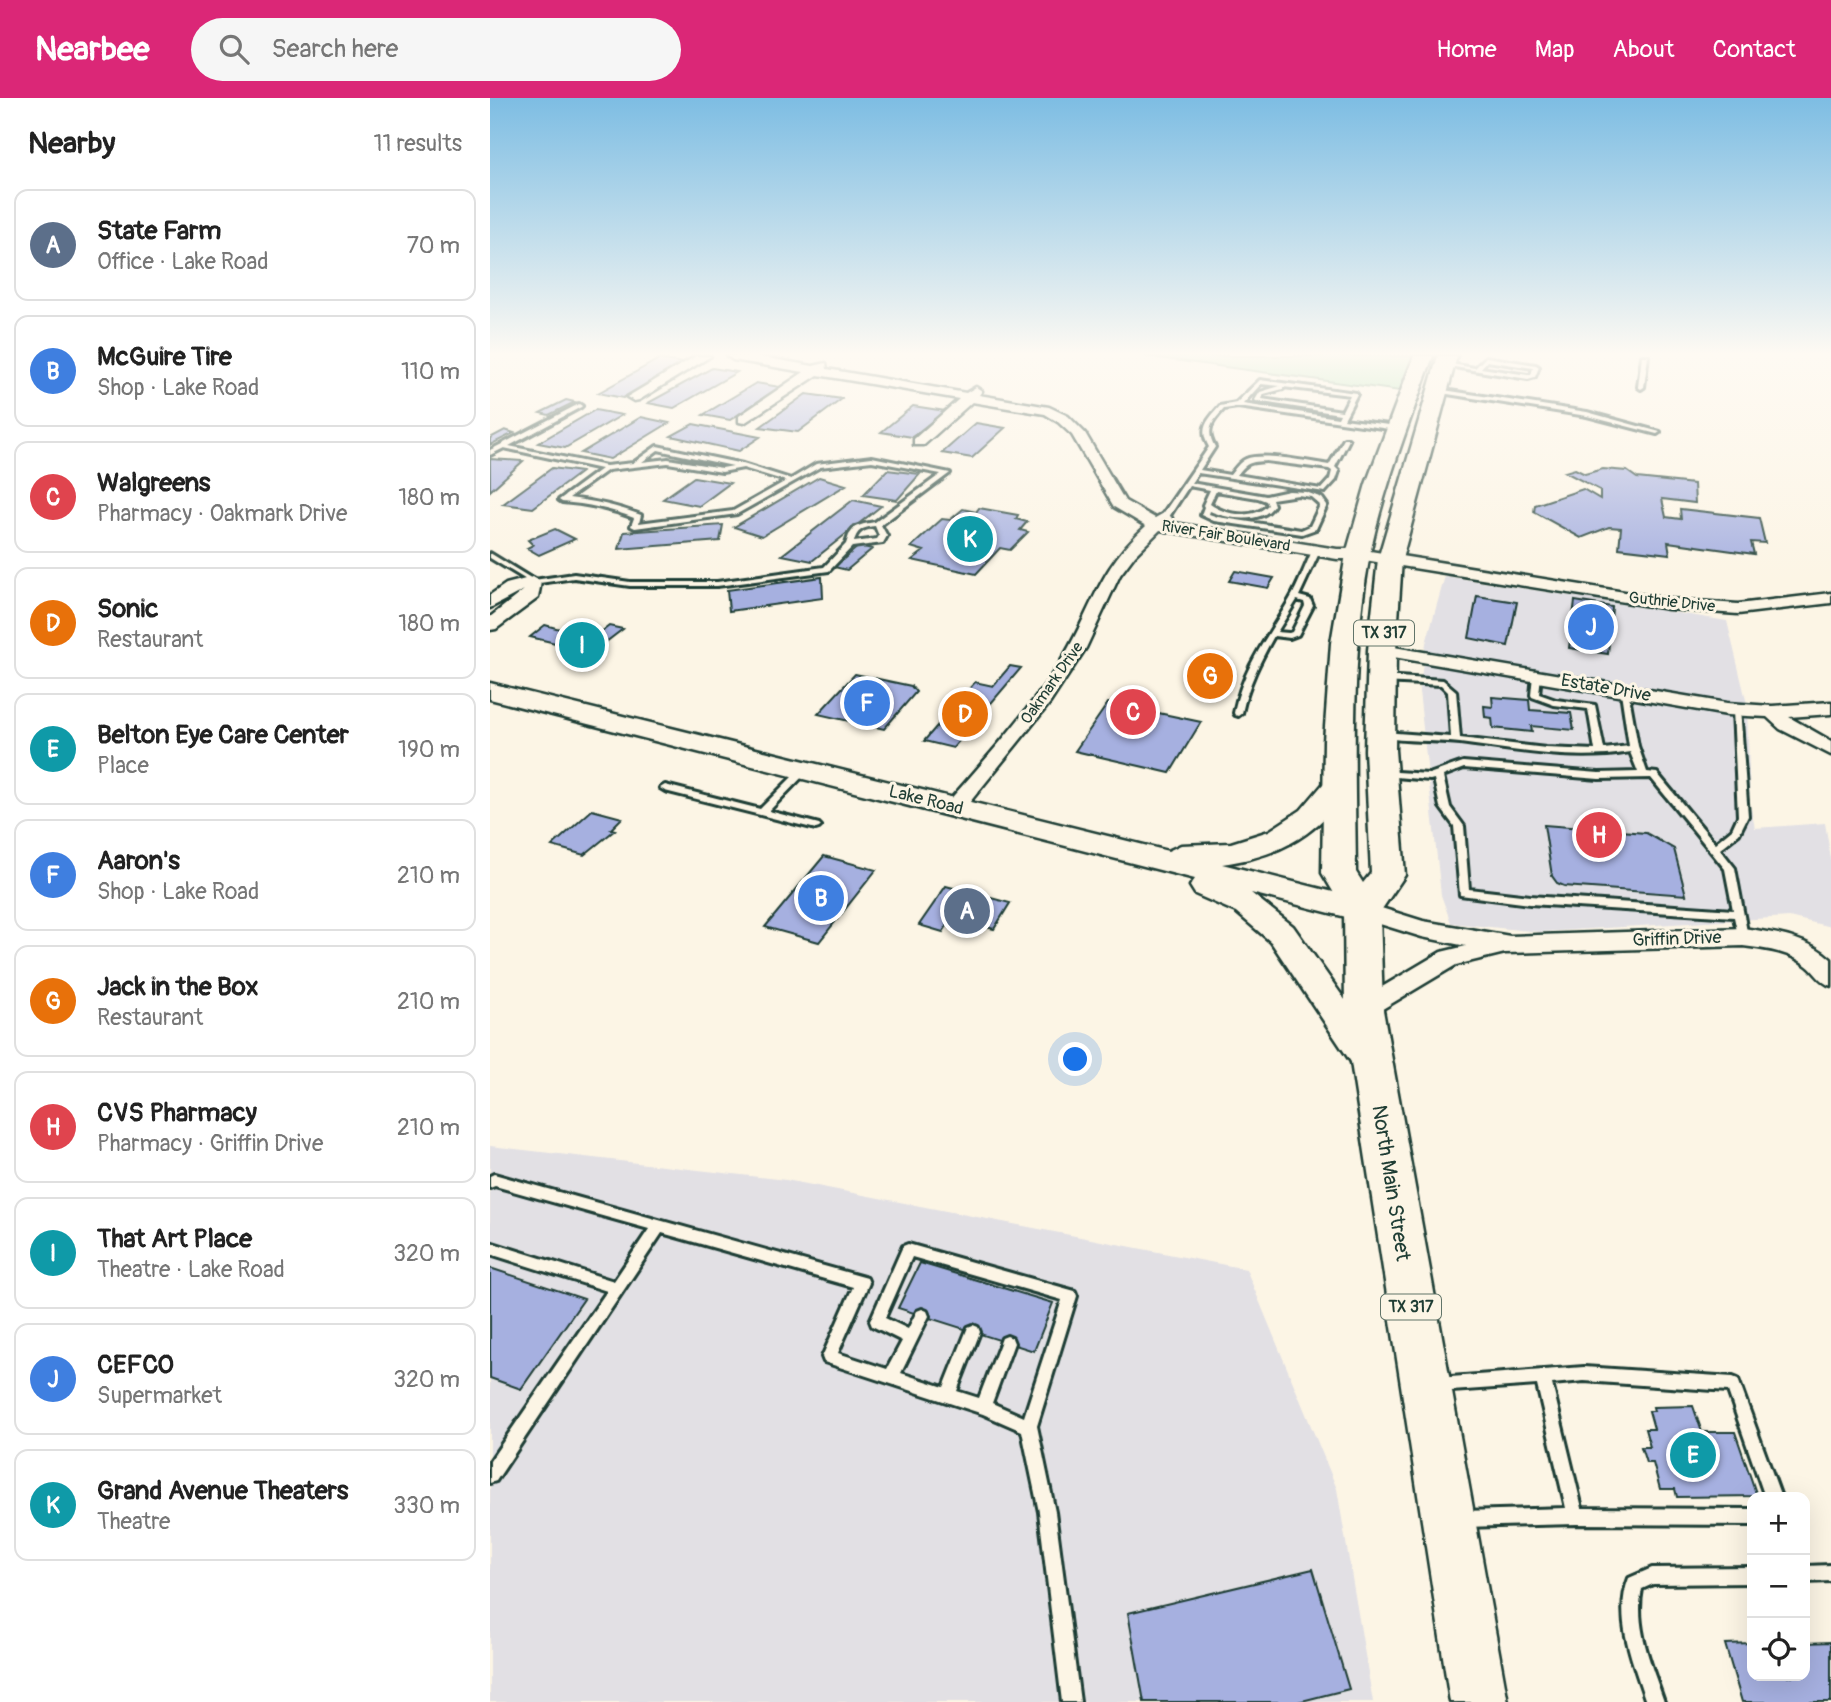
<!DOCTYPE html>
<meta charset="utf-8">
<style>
body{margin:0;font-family:Pangolin,sans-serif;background:#f6f6f6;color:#222}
.controls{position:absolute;right:21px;bottom:21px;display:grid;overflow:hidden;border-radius:14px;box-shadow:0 7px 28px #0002}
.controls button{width:63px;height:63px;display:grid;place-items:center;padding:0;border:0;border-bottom:2px solid #e0e0e0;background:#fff;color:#222;font:35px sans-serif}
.you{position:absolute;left:586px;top:962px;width:24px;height:24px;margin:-18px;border:5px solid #fff;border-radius:50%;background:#1a73e8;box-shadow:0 0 0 10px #1a73e833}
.badge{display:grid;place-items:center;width:46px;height:46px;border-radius:50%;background:#db2777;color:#fff;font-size:23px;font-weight:700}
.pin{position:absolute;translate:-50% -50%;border:4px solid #fff;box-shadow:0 2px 7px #0006}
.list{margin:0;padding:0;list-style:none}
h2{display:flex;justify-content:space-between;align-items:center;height:91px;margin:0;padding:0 28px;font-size:30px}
h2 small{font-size:23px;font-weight:400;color:#767676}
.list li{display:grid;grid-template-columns:46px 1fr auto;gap:21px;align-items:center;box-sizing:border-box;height:112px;margin:0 14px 14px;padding:0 14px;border:2px solid #e0e0e0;border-radius:14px}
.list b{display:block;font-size:26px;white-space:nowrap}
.list p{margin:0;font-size:23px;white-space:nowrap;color:#767676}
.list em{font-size:23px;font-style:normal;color:#767676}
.icon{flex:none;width:38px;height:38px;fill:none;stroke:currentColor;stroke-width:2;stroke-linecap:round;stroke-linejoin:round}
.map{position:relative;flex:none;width:1341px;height:1604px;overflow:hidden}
header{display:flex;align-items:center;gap:42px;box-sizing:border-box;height:98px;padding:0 35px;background:#db2777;color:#fff}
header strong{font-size:33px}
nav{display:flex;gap:38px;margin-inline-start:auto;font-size:24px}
.search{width:490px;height:63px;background:#f6f6f6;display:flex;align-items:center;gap:18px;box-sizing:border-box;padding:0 24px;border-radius:38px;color:#767676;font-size:26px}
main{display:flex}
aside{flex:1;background:#fff}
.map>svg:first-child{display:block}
</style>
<header>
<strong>Nearbee</strong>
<div class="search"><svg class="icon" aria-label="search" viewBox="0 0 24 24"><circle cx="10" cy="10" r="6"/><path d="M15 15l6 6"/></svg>Search here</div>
<nav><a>Home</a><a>Map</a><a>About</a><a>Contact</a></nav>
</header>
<main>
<aside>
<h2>Nearby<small>11 results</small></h2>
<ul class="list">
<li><span class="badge" style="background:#5c6f8a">A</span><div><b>State Farm</b><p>Office · Lake Road</p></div><em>70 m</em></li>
<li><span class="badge" style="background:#3f7fe0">B</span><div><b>McGuire Tire</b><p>Shop · Lake Road</p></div><em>110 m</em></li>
<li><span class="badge" style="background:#e0444e">C</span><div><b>Walgreens</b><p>Pharmacy · Oakmark Drive</p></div><em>180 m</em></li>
<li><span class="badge" style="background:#e8710a">D</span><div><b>Sonic</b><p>Restaurant</p></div><em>180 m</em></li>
<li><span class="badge" style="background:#0f9aa8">E</span><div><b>Belton Eye Care Center</b><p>Place</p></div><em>190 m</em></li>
<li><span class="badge" style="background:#3f7fe0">F</span><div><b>Aaron's</b><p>Shop · Lake Road</p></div><em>210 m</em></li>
<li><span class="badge" style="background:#e8710a">G</span><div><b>Jack in the Box</b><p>Restaurant</p></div><em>210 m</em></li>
<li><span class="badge" style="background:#e0444e">H</span><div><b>CVS Pharmacy</b><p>Pharmacy · Griffin Drive</p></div><em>210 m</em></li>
<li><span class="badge" style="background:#0f9aa8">I</span><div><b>That Art Place</b><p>Theatre · Lake Road</p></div><em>320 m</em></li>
<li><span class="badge" style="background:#3f7fe0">J</span><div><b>CEFCO</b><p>Supermarket</p></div><em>320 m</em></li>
<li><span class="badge" style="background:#0f9aa8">K</span><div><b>Grand Avenue Theaters</b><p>Theatre</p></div><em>330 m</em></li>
</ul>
</aside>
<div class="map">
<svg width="1341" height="1604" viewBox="0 0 1341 1604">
<rect width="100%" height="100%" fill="#fcf5e5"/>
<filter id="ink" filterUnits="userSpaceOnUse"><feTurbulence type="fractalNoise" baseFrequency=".0143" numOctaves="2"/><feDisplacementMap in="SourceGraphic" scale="14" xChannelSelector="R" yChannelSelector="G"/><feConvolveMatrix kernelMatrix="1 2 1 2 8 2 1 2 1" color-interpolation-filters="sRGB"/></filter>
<g filter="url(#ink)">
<path fill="#e2e0e4" d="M955 478 1237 523 1257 606 1260 706 1265 730 1335 725 1341 761V829L1299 819 1050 834 961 825 951 797 929 593 936 545Z
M0 1048 296 1082 756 1171 847 1391 883 1604H0Z"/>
<path fill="#9adea9" stroke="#5c8e6e" stroke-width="2" d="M654 258H929L910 293Z"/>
<path fill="#a6b0e0" stroke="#1f3d34" stroke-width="2" d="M169 261 193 265 133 300 108 295Z
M222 270 247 274 184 310 158 305Z
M266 285 290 289 240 322 213 317Z
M316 296 352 301 308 334 270 329Z
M76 302 85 304 59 317 50 315Z
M423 308 455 313 422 339 391 334Z
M105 312 132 317 75 350 48 345Z
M151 319 179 325 120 361 91 355Z
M486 325 515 330 482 360 452 355Z
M203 326 270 339 249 353 181 338Z
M15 332 24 335 0 347V340Z
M0 361 33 363 0 393Z
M62 370 91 374 43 410 13 406Z
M1085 371 1095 376 1113 371 1137 373 1147 380 1204 386 1205 405 1172 401 1176 419 1191 421 1190 411 1269 420 1275 445 1261 444 1264 456 1178 444 1180 456 1129 450 1131 430 1119 429 1091 440 1044 414 1045 407 1093 391 1110 401V392L1075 374Z
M397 372 430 376 407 402 373 397Z
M204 379 240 385 209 408 173 401Z
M329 379 356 387 272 438 244 429Z
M363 402 391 408 322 463 292 457Z
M489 410 528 417 526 421 537 424 530 432 538 434 520 452 510 450 486 476 422 462 434 453 421 449 452 421 460 422 473 411 486 414Z
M233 427 230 443 129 451 134 434Z
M65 431 85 441 49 457 37 450 43 447 38 442Z
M369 448 382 451 357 472 344 469Z
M745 473 784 480 778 490 739 483Z
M332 479 333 500 239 513 237 492Z
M987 498 1027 504 1018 548 979 540Z
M1085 503 1122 509 1118 556 1079 550Z
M55 527 77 533 84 527 98 531 91 535 105 539 119 528 133 531 103 554 40 539Z
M702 567 745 576 737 589 695 581Z
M520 568 531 570 463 650 434 643 485 584 503 588Z
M365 576 421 588 426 594 394 631 328 616Z
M630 599 649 603 645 610 711 624 680 675 585 653 618 605 624 606Z
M1002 599 1039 602 1040 612 1081 615 1084 632 1041 628 1042 634 1003 630 1002 620 995 619 994 608 1003 609Z
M102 712 132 720 121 731 125 732 94 757 62 748Z
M1054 727 1156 735 1184 751 1196 797 1074 788 1067 785 1062 778Z
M334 758 386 772 329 844 275 829Z
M456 788 520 805 504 831 462 820 453 834 429 827Z
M430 1165 563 1205 544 1253 408 1210Z
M0 1170 94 1201 31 1291 0 1280Z
M1203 1308 1212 1334H1245L1267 1398 1187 1399 1185 1391H1170L1163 1365H1156L1151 1349H1160L1155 1331H1164L1159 1313H1164L1163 1309Z
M823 1471 859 1591 808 1604H654L638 1515Z
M1341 1544V1604H1252L1235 1546 1262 1545V1578H1315V1545Z"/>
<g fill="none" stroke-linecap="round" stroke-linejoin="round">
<g stroke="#1f3d34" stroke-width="6">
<path id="service" d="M1152 258H1158L1154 289 1151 291 1148 289Z
M996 259 1046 267 1049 269 1045 279 1038 281 952 267 955 265 985 270ZM997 263 1043 270 1041 277H1038L991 270Z
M770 282 866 295 867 296 854 321 906 328 909 330 906 332 748 309 734 311C722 324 715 332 725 349L710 372 740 377C745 371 749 364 756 361 772 354 820 364 839 367L854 341H858L859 342 845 369 849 373 846 382 835 394 708 375 701 385 776 398 799 393 816 394 832 400 837 407 826 431 812 436 724 423 711 417 714 409 713 407 720 392 699 388 677 422H671L670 420 719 349C708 330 718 322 730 308L746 305ZM771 286 790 288 770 294 765 302 766 303 850 316 848 320 753 306ZM793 289 860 297 852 313 772 301 774 296 793 291ZM776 363 839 371 842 373 840 381 831 391 747 377C757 364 760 364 776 363ZM726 393 768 400 776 403 778 407C764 422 735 417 720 406ZM808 397 821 399 830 407 820 428 811 432 728 419 719 416 720 413C738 421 772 427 784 407L782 401Z
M947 291 1097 314 1170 334 1167 336 1097 318 945 294 944 293Z
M89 306 92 308 91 309 19 348 116 368 143 365 167 348 253 366 301 381 326 366 382 359 460 375 391 427 397 438 393 445 362 449 339 473 227 488H140L84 480 43 486 0 460V455L44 482 84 476 140 484H227L334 469 356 446 359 437 365 429 374 426 385 424 451 376 382 363 330 369 247 416 145 430 141 428 144 420C121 411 97 406 72 404L69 402 111 371 14 350 0 357V352L10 347ZM168 352 243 368 232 370 178 361 152 364ZM178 365 232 374 253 370 296 383 243 413 149 425 151 417C127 408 104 403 79 400L118 372ZM385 428 389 438 387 441 364 444C366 433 373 429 385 428Z
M823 451 830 453 809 498 820 501 823 508 808 537 800 540 784 538C770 563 758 587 752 615L748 618 745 617 744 615C753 570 777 540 800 501 809 486 815 468 823 451ZM807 502 814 504 815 508 802 534 799 535 787 534Z
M1047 574 1051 577 1049 596 1066 602 1105 607 1114 651 1139 648 1131 594 1132 592H1138L1148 648 1157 674 1167 675 1225 745 1242 731 1248 718 1243 612 1247 609 1250 610 1258 718 1249 736 1230 751 1245 770 1258 839 1257 842H1249L1244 819 1040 806 970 797 964 728 950 709 944 681 940 682 894 678 891 677 889 675 891 673 939 676 973 664 1109 675 1148 674 1140 654C1084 664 1026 652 970 645 943 642 916 644 890 639L888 637 890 635 893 634 961 639 958 594 951 587 893 584 889 581 893 578 953 582 966 593 970 640 1056 650 1105 652 1098 611 1064 607 1042 599 1041 597 1043 577ZM974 670 1109 681 1161 680 1235 771 1243 812 1040 798 979 791 974 728 960 709 953 678Z
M314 669 317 670 319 672 317 674 279 713 329 726 331 728 329 730 326 731 175 693 170 690 175 687 270 711 311 670Z
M4 1076 377 1180 379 1185 348 1255 397 1271 412 1243 382 1228 380 1223 413 1148 418 1146 585 1193 587 1198 547 1328 565 1414 590 1604H572L549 1414 532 1333 493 1316 334 1264 332 1259 363 1189 172 1135 6 1383 0 1385V1363L117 1193 0 1156V1144L124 1183 159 1131 5 1088 0 1090V1078ZM422 1159 572 1202 534 1319 502 1305 524 1245 522 1240 517 1238 512 1240 489 1300 467 1293 490 1234 488 1229 483 1227 478 1229 454 1289 411 1275 439 1218 437 1213 432 1211 427 1213 418 1231 395 1220Z
M1094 1269 1243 1279 1248 1281 1291 1399H1275L1238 1293 1094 1283 1062 1286 1092 1410 1262 1411V1427L1086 1426 973 1429 967 1427 965 1421 967 1415 973 1413 1076 1410 1047 1287 947 1294 942 1292 940 1287 942 1282 947 1280Z
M1341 1467V1483L1315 1484V1468Z
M1262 1469V1485L1163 1486 1152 1491C1144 1530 1162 1568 1174 1604H1156C1144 1566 1123 1520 1139 1480L1162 1470Z"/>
</g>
<g stroke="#1f3d34" stroke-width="5">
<path id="minor" d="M206 258H221L149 302 144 303 137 299Z
M237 258H266L323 268 336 265 337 271 476 295 486 289 492 293 489 297 559 309 578 318 595 335 635 403 665 420 674 415 679 417 682 420 678 424 847 451H868L1178 501 1248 506 1341 495V505L1248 516 1178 511 868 461H847L670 432 645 457 630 477 596 550 560 605 471 715H457L454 710 457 705C497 660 538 614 571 563 603 511 607 472 656 428L624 409 582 337 568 324 555 316 482 304 434 347H424V341L469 301 328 277 254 325 249 324V318L314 274 243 262Z
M43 479 51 484 48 500 6 531 0 532V519L34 492 0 510V497L16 486Z
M892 547 1237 605 1282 608 1341 604V616L1299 619 1341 643V657L1290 631 1277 619 1237 617 886 556 883 552 886 548Z
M872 804 933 823 1020 838 1253 830C1285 835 1317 839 1341 861V888C1329 884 1326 874 1316 867 1298 853 1275 851 1253 848L1015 855 966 867 874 922 865 919 862 912 865 905 951 854 976 848 932 839 864 818 861 812 864 806Z"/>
</g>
<g stroke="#1f3d34" stroke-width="5">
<path id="secondary" d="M0 585 678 753 691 747 741 745 779 733 811 712 839 679 849 676 859 679 863 685C830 735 792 758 732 766L883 804 888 812 883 820 872 823 761 795 803 828 898 963 893 973 880 977 867 973 781 844 746 814 705 796 700 788 705 781 0 601Z"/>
</g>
<g stroke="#1f3d34" stroke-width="5">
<path id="primary" d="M924 258H943C920 323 894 388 880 456 860 560 865 669 866 774L873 785 881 775 875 652 878 552 888 461 948 258H967L912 461 906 552 905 652 915 777 890 814 893 912 1018 1604H960L861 964 855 912 854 812 832 775 834 643 841 545 856 456 876 386Z"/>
</g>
<use href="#service" fill="#fcf5e5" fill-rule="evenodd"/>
<use href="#minor" fill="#fcf5e5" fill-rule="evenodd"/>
<use href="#secondary" fill="#fcf5e5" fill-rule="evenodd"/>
<use href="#primary" fill="#fcf5e5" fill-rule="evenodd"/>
</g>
</g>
<linearGradient id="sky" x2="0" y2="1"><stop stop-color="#7dbde3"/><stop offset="0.53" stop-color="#fefaf3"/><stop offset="1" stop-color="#fefaf3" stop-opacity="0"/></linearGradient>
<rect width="1341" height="483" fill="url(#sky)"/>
<g text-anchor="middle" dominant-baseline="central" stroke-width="6" stroke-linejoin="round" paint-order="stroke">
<g font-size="16" fill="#1f3d34" stroke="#fcf5e5">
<text transform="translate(736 438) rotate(9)">River Fair Boulevard</text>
<text transform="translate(1182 504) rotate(6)">Guthrie Drive</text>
<text transform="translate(562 585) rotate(-55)">Oakmark Drive</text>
</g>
<g fill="#fcf5e5" stroke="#617469" stroke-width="2">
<rect x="864" y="522.5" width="60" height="25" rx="5"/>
<rect x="891" y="1196.5" width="60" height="25" rx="5"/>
</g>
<g font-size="16" font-weight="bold" fill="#1f3d34">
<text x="894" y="535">TX 317</text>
<text x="921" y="1209">TX 317</text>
</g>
<g font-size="18" fill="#1f3d34" stroke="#fcf5e5">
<text transform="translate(1116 590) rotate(10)">Estate Drive</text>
<text transform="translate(436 702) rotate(14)">Lake Road</text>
<text transform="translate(1187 841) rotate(-2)">Griffin Drive</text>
</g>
<g font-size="21" fill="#1f3d34" stroke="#fcf5e5">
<text transform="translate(901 1085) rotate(81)">North Main Street</text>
</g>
</g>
</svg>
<div class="controls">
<button>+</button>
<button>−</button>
<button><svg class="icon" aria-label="locate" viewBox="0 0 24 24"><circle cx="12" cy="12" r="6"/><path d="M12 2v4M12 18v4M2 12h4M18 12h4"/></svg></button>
</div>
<div class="you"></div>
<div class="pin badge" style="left:477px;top:813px;background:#5c6f8a">A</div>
<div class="pin badge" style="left:331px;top:800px;background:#3f7fe0">B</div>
<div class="pin badge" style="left:643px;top:614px;background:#e0444e">C</div>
<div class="pin badge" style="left:475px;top:616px;background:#e8710a">D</div>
<div class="pin badge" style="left:1203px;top:1357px;background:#0f9aa8">E</div>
<div class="pin badge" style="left:377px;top:605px;background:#3f7fe0">F</div>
<div class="pin badge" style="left:720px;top:578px;background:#e8710a">G</div>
<div class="pin badge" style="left:1109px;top:737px;background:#e0444e">H</div>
<div class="pin badge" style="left:92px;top:547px;background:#0f9aa8">I</div>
<div class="pin badge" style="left:1101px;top:529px;background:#3f7fe0">J</div>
<div class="pin badge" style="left:480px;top:441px;background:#0f9aa8">K</div>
</div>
</main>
